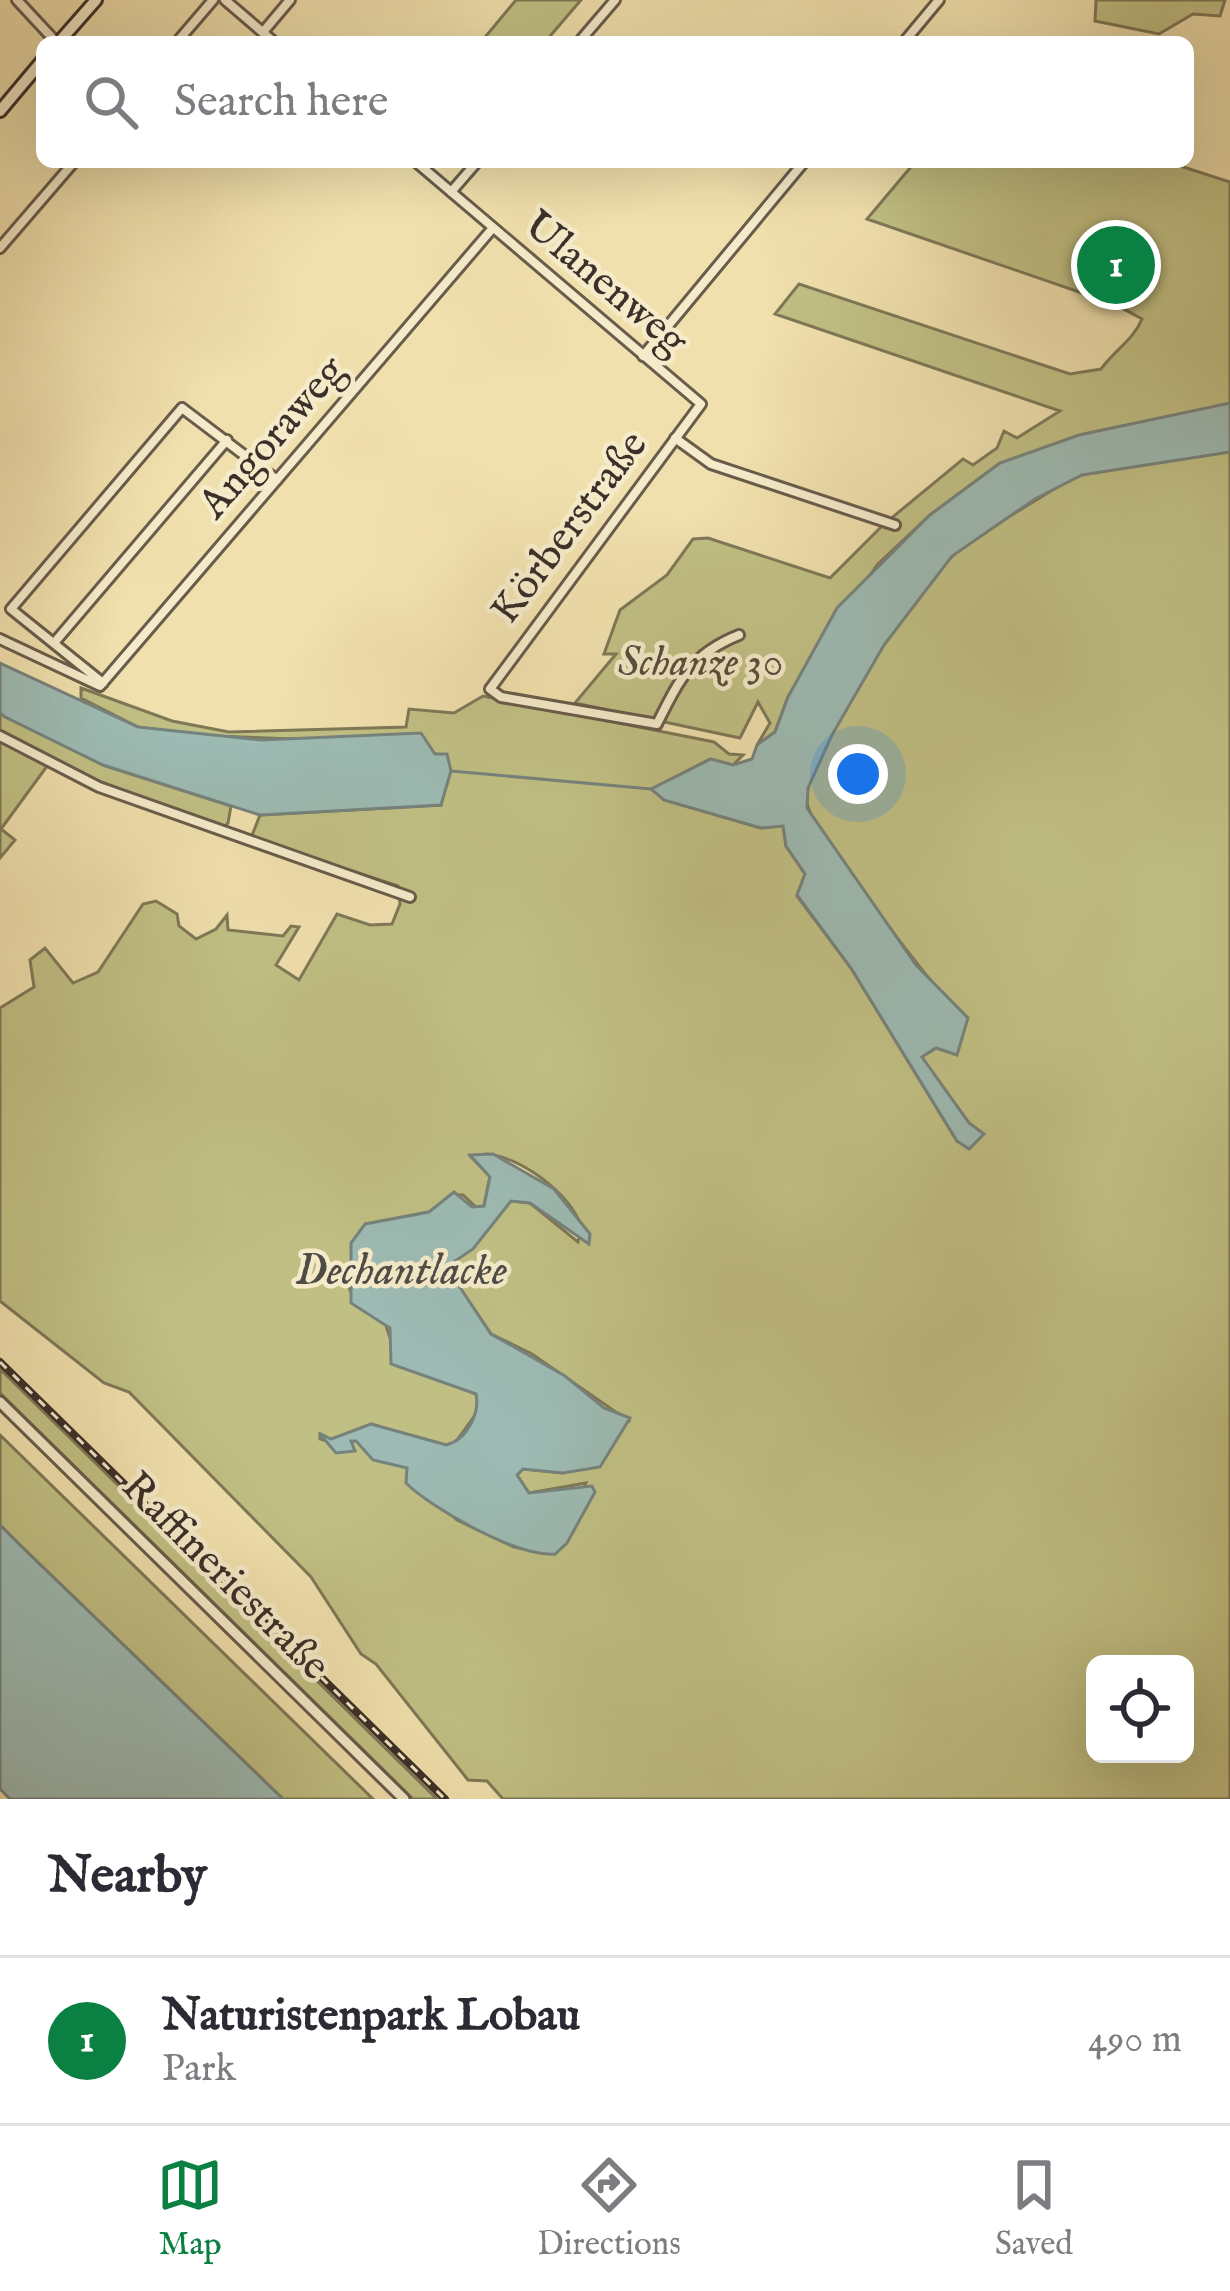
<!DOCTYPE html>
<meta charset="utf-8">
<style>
body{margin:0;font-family:"IM FELL English",serif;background:#f7f7f7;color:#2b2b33}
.controls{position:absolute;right:36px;bottom:36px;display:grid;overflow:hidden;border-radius:18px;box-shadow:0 12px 48px #0002}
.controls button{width:108px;height:108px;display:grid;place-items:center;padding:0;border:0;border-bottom:3px solid #e1e1e2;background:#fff;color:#2b2b33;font:60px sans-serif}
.you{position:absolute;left:858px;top:774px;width:42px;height:42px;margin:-30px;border:9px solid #fff;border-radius:50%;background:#1a73e8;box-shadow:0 0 0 18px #1a73e833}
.badge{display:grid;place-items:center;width:78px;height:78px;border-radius:50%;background:#0b8043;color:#fff;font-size:39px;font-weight:700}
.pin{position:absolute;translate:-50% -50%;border:6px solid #fff;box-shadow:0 3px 12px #0006}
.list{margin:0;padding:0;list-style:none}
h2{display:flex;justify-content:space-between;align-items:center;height:156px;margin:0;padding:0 48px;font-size:51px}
h2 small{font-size:39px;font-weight:400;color:#7c7c81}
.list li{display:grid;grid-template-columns:78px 1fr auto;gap:36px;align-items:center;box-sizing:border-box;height:168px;padding:0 48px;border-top:3px solid #e1e1e2}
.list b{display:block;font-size:45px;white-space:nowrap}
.list p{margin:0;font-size:39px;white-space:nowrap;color:#7c7c81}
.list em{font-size:39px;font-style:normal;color:#7c7c81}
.icon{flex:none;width:66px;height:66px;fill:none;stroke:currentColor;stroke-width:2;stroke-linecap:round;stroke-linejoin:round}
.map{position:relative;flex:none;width:1230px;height:1799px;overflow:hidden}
.search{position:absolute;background:#fff;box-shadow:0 12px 48px #0002;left:36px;right:36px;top:36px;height:132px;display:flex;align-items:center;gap:30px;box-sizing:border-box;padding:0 42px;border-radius:18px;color:#7c7c81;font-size:45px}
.sheet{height:324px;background:#fff}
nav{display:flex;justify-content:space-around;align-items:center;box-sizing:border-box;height:168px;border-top:3px solid #e1e1e2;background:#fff;font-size:33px;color:#7c7c81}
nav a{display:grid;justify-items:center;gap:6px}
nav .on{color:#0b8043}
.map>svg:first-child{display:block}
</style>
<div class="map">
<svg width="1230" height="1799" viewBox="0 0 1230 1799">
<rect width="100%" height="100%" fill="#f0e0ad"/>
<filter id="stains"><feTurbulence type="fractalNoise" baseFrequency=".00167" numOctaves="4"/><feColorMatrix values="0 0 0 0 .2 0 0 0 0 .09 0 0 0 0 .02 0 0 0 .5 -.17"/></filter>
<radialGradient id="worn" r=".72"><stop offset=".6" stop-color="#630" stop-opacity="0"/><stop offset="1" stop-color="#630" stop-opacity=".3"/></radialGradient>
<path fill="#c1c084" stroke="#7e7857" stroke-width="3" fill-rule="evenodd" d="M516 0H581L545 42H481Z
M1096 0H1225L1220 16 1193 14 1159 34 1095 21Z
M915 162H1168L1230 182V1799H503L487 1781 468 1780 376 1664 361 1654 311 1577 129 1392 104 1383 0 1301V1008L34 987 30 960 45 948 73 983 98 972 143 904 156 901 177 914 179 926 196 939 216 929 227 915 228 930 283 936 291 926 299 927 276 965 299 980 337 914 370 925 392 924 400 904 398 886 251 838 260 815 441 805 435 754 425 744 187 735 138 727 81 698V688L172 721 229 732 406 727 409 709 454 713 483 696 714 742 729 754 743 755 733 765 710 759 652 789 664 800 761 828 783 825 786 846 805 874 797 896 851 968 957 1141 970 1148 983 1134 969 1123 921 1057 936 1048 956 1011C931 982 811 831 807 803 801 761 921 581 956 553 989 526 1029 506 1063 483L1000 463 930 515 877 565 788 697 775 732 757 745 770 723 758 702 740 738 575 703 616 654H604L620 610 667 575 693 539 708 538 830 578 883 525 963 459 973 465 997 448 1004 431 1017 438 1060 411 775 314 799 284 1070 374 1101 369C1114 351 1134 339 1142 319L1114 304 867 219ZM485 1154C518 1155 572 1194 581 1227L578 1242 530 1203 511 1201 455 1261 462 1291 491 1334 532 1354 629 1421 563 1473 523 1469 517 1475 529 1493 586 1483 555 1554 514 1547 457 1520 407 1468 356 1441H351L354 1450 320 1439V1434L331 1440 371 1424 446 1445 455 1443 476 1414 478 1397 470 1389 400 1367 384 1320C331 1297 349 1269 365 1224L429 1212 453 1195H463L478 1209 484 1205 490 1176 471 1157ZM1095 1664H1185V1754H1095Z
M0 713 103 765 231 806 228 823 222 829 50 762 1 829 15 840 0 858Z
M0 1369 437 1799H413L0 1393Z
M0 1435 373 1799H283L21 1546 0 1525Z"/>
<path fill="#9dbbb4" stroke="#76837d" stroke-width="3" d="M1230 403V452L1082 475 1035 499 952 556 884 645 832 735 808 788 807 808 916 965 968 1018 957 1055 936 1048 922 1057 969 1123 984 1134 969 1149 957 1141 851 968 797 895 805 874 786 846 783 826 761 828 664 800 651 789 711 759 733 765 752 759 757 745 775 732 788 697 837 608 930 515 1000 463 1079 435Z
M0 663 138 727 261 740 421 733 435 754H447L451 771 441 805 260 815 103 765 5 717 0 713Z
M493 1154 554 1189 590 1234 589 1244 530 1203 511 1201 473 1249 455 1261 453 1277 491 1334 565 1376 604 1408 630 1418 600 1467 563 1473 523 1469 517 1475 529 1493 592 1486 595 1492 567 1543 555 1554C517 1557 431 1508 406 1483L407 1468 373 1460 356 1441H351L355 1451 336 1453 319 1433 331 1439 371 1424 446 1445C467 1440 480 1413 476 1394L391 1364 390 1328 351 1303V1243L365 1224 429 1212 454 1192 472 1207 484 1206 490 1177 470 1155Z
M0 1525 21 1546 283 1799H10L0 1789Z"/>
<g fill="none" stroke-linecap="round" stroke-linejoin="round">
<path stroke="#76837d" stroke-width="3" d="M451 771 651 789"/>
<g stroke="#695c4b" stroke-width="14">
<path id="minor" d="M17 0 56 42
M225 0 274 42
M263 32 290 0
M177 42 213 0
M579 42 615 0
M904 42 939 0
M416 162 701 404 490 689 501 697 657 724C679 680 691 654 739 635
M451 192 477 162
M0 248 74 162
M643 356 804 162
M675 438 711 464 895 525
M0 639 100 686 492 229
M54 643 227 440
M103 683 11 609 182 408 277 480
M0 736 99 787 410 897"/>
</g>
<g stroke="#695c4b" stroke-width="15">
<path id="tertiary" d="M0 1402 404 1799"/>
</g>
<g stroke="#3c302a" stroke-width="16">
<path id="secondary" d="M59 42 96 0
M0 111 42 61"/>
</g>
<use href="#minor" stroke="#f5ebca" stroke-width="8"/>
<use href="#tertiary" stroke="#f5ebca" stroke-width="9"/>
<use href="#secondary" stroke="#f5ebca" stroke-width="10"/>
<g stroke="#3c302a" stroke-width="8">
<path id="rail" d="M0 1362 445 1799"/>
</g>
<use href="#rail" stroke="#f5ebca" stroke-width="3" stroke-dasharray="9" stroke-linecap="butt"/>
</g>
<g text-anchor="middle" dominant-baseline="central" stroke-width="9" stroke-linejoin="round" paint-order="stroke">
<g font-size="42" fill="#3c302a" stroke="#f5ebca">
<text transform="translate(605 284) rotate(40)">Ulanenweg</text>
<text transform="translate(273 438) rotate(-49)">Angoraweg</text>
<text transform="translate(570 528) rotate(-53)">Körberstraße</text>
<text transform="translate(225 1577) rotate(45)">Raffineriestraße</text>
</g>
<g font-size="42" font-style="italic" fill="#574d3c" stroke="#f5ebca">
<text x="701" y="663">Schanze 30</text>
</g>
<g font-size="45" font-style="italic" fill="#4f4c46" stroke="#f5ebca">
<text x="401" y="1271">Dechantlacke</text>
</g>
</g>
<rect width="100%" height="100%" filter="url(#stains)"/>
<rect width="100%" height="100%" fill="url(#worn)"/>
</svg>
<div class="controls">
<button><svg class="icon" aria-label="locate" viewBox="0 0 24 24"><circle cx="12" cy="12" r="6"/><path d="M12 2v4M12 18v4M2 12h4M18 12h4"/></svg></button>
</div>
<div class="you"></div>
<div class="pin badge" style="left:1116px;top:265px">1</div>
<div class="search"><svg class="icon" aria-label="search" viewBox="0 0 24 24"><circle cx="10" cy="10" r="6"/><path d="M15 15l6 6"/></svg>Search here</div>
</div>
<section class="sheet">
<h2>Nearby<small></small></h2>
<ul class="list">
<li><span class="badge">1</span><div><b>Naturistenpark Lobau</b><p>Park</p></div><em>490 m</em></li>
</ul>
</section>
<nav>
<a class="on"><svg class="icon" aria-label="map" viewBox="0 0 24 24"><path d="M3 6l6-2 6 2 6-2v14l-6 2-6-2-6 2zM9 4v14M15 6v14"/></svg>Map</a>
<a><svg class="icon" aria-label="directions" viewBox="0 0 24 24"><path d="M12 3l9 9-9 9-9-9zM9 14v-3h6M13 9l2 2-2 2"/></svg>Directions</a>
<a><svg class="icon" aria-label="saved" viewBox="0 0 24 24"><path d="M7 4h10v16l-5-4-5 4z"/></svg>Saved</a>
</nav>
